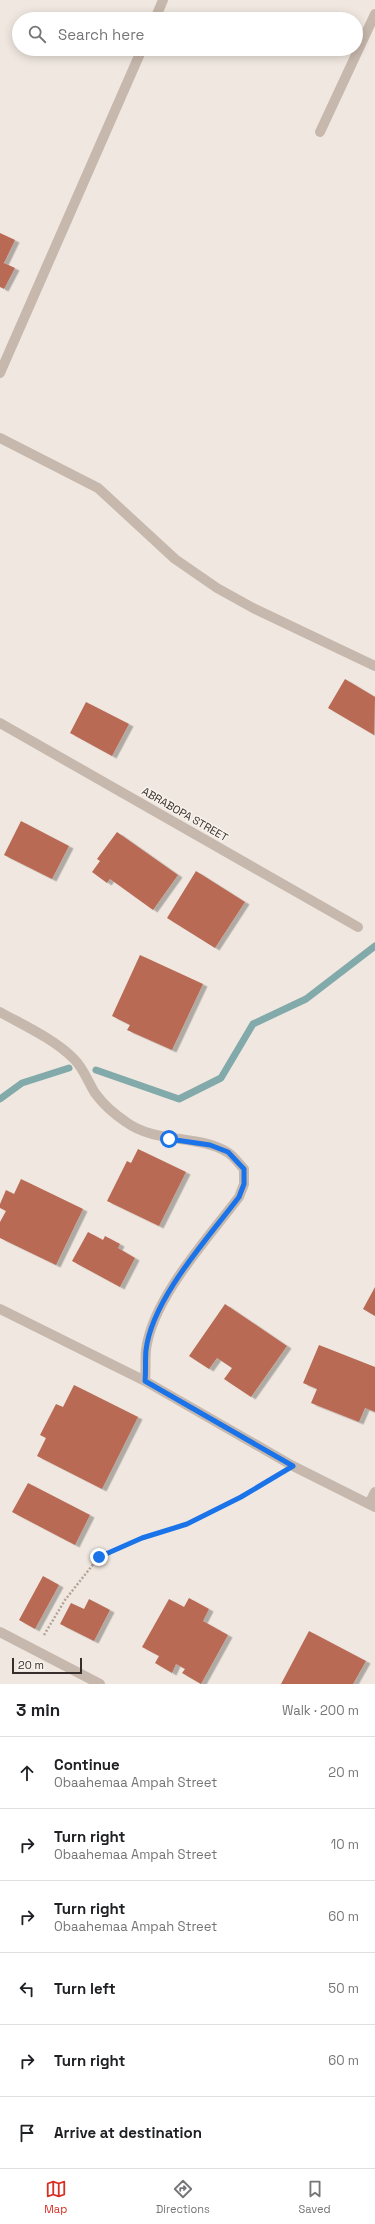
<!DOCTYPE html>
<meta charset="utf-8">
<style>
body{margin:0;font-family:"Space Grotesk",sans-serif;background:#f2f2f2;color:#202124}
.scale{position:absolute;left:12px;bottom:10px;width:70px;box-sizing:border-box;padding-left:4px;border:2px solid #362e2b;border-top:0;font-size:11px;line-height:14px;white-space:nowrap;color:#362e2b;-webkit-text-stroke:3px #f8f2ec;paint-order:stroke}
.stop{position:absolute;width:12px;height:12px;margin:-9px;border:3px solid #1a73e8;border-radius:50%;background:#fff}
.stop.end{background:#1a73e8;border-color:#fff;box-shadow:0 1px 4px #0008}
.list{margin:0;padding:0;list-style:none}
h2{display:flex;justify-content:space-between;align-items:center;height:52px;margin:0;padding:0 16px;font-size:17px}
h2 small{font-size:13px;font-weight:400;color:#757577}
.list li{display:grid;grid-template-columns:26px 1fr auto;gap:12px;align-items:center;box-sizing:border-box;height:72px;padding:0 16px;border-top:1px solid #e0e0e0}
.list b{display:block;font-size:15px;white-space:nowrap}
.list p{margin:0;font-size:13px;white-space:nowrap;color:#757577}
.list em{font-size:13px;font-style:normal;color:#757577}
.icon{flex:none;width:22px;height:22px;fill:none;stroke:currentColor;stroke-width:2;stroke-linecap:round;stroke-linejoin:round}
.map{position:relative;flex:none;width:375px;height:1684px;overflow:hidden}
.search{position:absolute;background:#fff;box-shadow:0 2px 10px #0003;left:12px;right:12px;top:12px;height:44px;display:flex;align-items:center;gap:10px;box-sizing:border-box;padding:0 14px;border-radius:22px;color:#757577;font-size:15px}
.sheet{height:484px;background:#fff}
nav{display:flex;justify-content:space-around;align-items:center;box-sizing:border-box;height:56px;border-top:1px solid #e0e0e0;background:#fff;font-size:11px;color:#757577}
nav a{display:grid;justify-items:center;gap:2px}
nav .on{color:#d93025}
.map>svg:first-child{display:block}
</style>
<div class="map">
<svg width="375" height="1684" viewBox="0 0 375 1684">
<defs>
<filter id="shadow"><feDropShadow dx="4.5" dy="2.5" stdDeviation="0" flood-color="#0004"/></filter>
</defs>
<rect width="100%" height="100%" fill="#f0e8e0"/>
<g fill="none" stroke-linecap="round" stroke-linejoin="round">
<path stroke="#82aaaa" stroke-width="7" d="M96 1070 179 1099 221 1078 253 1024 306 999 375 946
M0 1099 22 1083 69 1068"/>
</g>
<path fill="#b96a55" filter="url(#shadow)" d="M0 233 15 240 4 263 15 268 4 289 0 287Z
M345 679 375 697 374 735 328 708Z
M86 702 129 724 112 756 70 733Z
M21 821 69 846 52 879 4 855Z
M117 832 178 875 153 910 110 879 107 883 92 872 100 861 97 859Z
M196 871 245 902 215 948 167 918Z
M140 955 203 984 172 1050 127 1030 130 1025 112 1016Z
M138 1149 186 1172 159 1226 107 1201 127 1161 131 1163Z
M21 1179 83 1209 56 1265 0 1238V1222L6 1211 0 1208V1204L6 1190 14 1194Z
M88 1232 103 1240 105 1236 120 1244 118 1248 135 1258 120 1287 72 1261Z
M375 1287V1316L363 1309Z
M225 1304 287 1346 251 1397 224 1379 232 1368 217 1358 209 1369 189 1356Z
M319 1345 375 1367V1412L365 1408 359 1422 311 1403 317 1389 303 1383Z
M74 1385 138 1417 102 1489 37 1456 46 1438 40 1435 56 1404 63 1407Z
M28 1483 90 1515 75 1545 12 1512Z
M43 1576 59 1585 35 1629 19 1620Z
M189 1598 209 1609 203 1621 228 1635 201 1684 182 1673 185 1669 176 1664 172 1673 155 1663 159 1656 142 1647 169 1599 184 1607Z
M89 1599 110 1610 94 1641 60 1624 71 1603 84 1609Z
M309 1631 366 1661 353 1684H281Z"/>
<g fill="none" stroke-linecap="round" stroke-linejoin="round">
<path stroke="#b3a297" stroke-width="2.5" stroke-dasharray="2 2" stroke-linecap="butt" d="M44 1635 65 1600 99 1557 142 1538 187 1524 241 1497 276 1476"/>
<path stroke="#c7b8ad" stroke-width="10" d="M155 19 163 0
M320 132 375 14
M0 373 142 49
M0 438 98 488 175 559 217 588 253 608 375 666
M0 723 358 927
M0 1012C25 1026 54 1039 74 1059 84 1069 88 1082 95 1093 103 1104 114 1114 126 1122 156 1144 197 1134 227 1152 233 1155 239 1164 244 1169V1184L239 1197C208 1238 152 1299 146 1350 145 1360 146 1371 145 1381
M0 1309 145 1381 293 1466 375 1507
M369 1504 375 1492
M0 1632 100 1684"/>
</g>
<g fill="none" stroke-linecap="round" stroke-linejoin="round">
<path stroke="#1a73e8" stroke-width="5" d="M99 1557 142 1538 187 1524 241 1497 293 1466 145 1381C146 1371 145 1360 146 1350 152 1299 208 1238 239 1197L244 1184V1169L228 1152 210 1145 169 1139"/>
</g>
<g text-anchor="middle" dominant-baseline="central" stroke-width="3" stroke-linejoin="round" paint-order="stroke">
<g font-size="11" fill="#362e2b" stroke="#f8f2ec">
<text transform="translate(185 814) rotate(30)">ABRABOPA STREET</text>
</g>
</g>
</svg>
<div class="scale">20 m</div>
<div class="stop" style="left:169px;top:1139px"></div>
<div class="stop end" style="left:99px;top:1557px"></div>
<div class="search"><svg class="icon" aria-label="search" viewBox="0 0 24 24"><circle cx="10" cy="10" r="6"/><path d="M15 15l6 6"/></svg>Search here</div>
</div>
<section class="sheet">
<h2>3 min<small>Walk · 200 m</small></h2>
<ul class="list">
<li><svg class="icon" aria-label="ahead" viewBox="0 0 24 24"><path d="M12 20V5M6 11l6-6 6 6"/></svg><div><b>Continue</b><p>Obaahemaa Ampah Street</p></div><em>20 m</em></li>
<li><svg class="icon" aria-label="right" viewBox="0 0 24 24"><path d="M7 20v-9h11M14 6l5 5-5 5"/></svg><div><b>Turn right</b><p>Obaahemaa Ampah Street</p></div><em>10 m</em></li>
<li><svg class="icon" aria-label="right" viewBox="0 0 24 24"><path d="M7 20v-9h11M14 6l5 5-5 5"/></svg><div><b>Turn right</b><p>Obaahemaa Ampah Street</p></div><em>60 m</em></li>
<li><svg class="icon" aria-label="left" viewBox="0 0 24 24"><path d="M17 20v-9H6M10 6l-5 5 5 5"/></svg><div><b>Turn left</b></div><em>50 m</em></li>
<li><svg class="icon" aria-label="right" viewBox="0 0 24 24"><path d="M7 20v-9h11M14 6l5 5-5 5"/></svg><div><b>Turn right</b></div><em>60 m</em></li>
<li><svg class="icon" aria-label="arrive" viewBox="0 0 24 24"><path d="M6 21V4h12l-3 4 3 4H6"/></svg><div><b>Arrive at destination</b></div></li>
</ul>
</section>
<nav>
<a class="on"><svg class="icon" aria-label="map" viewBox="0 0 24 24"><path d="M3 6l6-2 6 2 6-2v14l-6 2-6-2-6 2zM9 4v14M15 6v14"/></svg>Map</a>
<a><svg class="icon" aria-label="directions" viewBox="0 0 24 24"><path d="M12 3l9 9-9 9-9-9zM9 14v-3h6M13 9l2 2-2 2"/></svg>Directions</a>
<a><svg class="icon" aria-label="saved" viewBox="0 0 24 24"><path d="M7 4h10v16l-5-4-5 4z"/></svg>Saved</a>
</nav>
